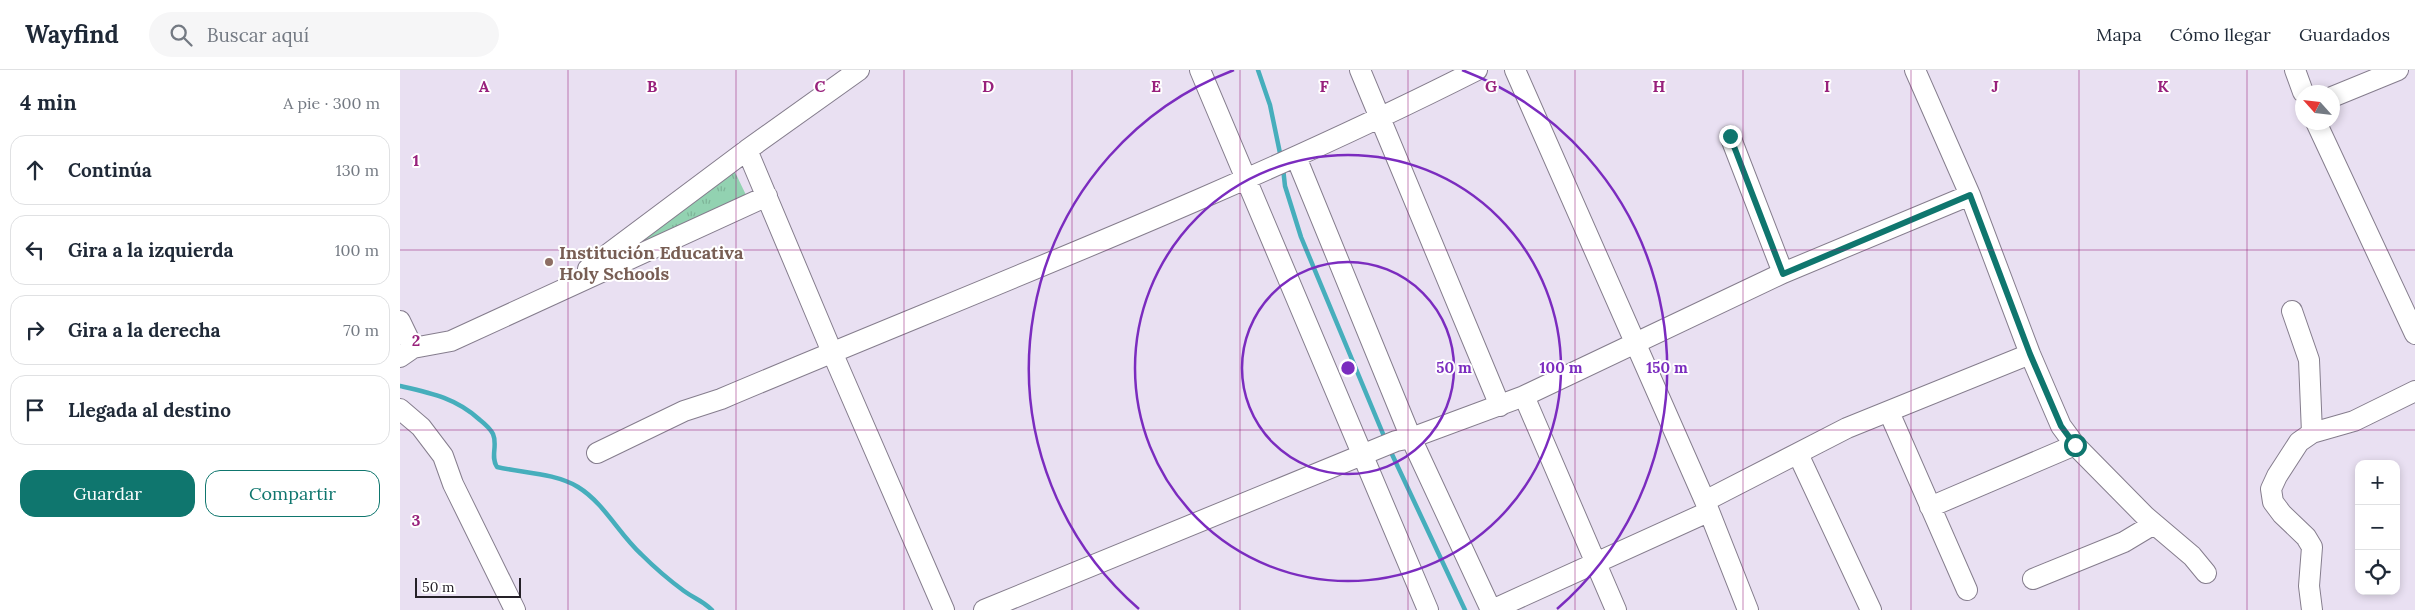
<!DOCTYPE html>
<html lang="es">
<meta charset="utf-8">
<style>
body{margin:0;font-family:Lora,serif;background:#f6f6f7;color:#1f2937}
.controls{position:absolute;right:15px;bottom:15px;display:grid;overflow:hidden;border-radius:10px;box-shadow:0 2px 8px #0003}
.controls button{width:45px;height:45px;display:grid;place-items:center;padding:0;border:0;border-bottom:1px solid #e0e1e3;background:#fff;color:#1f2937;font:25px sans-serif}
.compass{position:absolute;left:1895px;top:15px;width:45px;height:45px;border-radius:50%;background:#fff;box-shadow:0 2px 8px #0003;rotate:297deg}
.scale{position:absolute;left:15px;bottom:12px;width:106px;box-sizing:border-box;padding-left:5px;border:2px solid #252128;border-top:0;font-size:14px;line-height:18px;white-space:nowrap;color:#252128;-webkit-text-stroke:4px #fff;paint-order:stroke}
.stop{position:absolute;width:15px;height:15px;margin:-11px;border:4px solid #0f766e;border-radius:50%;background:#fff}
.stop.end{background:#0f766e;border-color:#fff;box-shadow:0 1px 5px #0008}
.list{margin:0;padding:0;list-style:none}
h2{display:flex;justify-content:space-between;align-items:center;height:65px;margin:0;padding:0 20px;font-size:21px}
h2 small{font-size:16px;font-weight:400;color:#747a83}
.list li{display:grid;grid-template-columns:32px 1fr auto;gap:15px;align-items:center;box-sizing:border-box;height:70px;margin:0 10px 10px;padding:0 10px;border:1px solid #e0e1e3;border-radius:15px}
.list b{display:block;font-size:19px;white-space:nowrap}
.list em{font-size:16px;font-style:normal;color:#747a83}
.actions{display:flex;gap:10px;padding:15px 20px}
.actions a{flex:1;padding:11px 0;border:1px solid #0f766e;border-radius:15px;text-align:center;font-size:18px;color:#0f766e}
.actions .main{background:#0f766e;color:#fff}
.icon{flex:none;width:28px;height:28px;fill:none;stroke:currentColor;stroke-width:2;stroke-linecap:round;stroke-linejoin:round}
.map{position:relative;flex:none;width:2015px;height:540px;overflow:hidden}
header{display:flex;align-items:center;gap:30px;box-sizing:border-box;height:70px;padding:0 25px;background:#fff;border-bottom:1px solid #e0e1e3}
header strong{font-size:24px}
nav{display:flex;gap:28px;margin-inline-start:auto;font-size:18px}
.search{width:350px;height:45px;background:#f6f6f7;display:flex;align-items:center;gap:12px;box-sizing:border-box;padding:0 18px;border-radius:28px;color:#747a83;font-size:19px}
main{display:flex}
aside{flex:1;background:#fff}
.map>svg:first-child{display:block}
</style>
<header>
<strong>Wayfind</strong>
<div class="search"><svg class="icon" aria-label="search" viewBox="0 0 24 24"><circle cx="10" cy="10" r="6"/><path d="M15 15l6 6"/></svg>Buscar aquí</div>
<nav><a>Mapa</a><a>Cómo llegar</a><a>Guardados</a></nav>
</header>
<main>
<aside>
<h2>4 min<small>A pie · 300 m</small></h2>
<ul class="list">
<li><svg class="icon" aria-label="ahead" viewBox="0 0 24 24"><path d="M12 20V5M6 11l6-6 6 6"/></svg><div><b>Continúa</b></div><em>130 m</em></li>
<li><svg class="icon" aria-label="left" viewBox="0 0 24 24"><path d="M17 20v-9H6M10 6l-5 5 5 5"/></svg><div><b>Gira a la izquierda</b></div><em>100 m</em></li>
<li><svg class="icon" aria-label="right" viewBox="0 0 24 24"><path d="M7 20v-9h11M14 6l5 5-5 5"/></svg><div><b>Gira a la derecha</b></div><em>70 m</em></li>
<li><svg class="icon" aria-label="arrive" viewBox="0 0 24 24"><path d="M6 21V4h12l-3 4 3 4H6"/></svg><div><b>Llegada al destino</b></div></li>
</ul>
<div class="actions"><a class="main">Guardar</a><a>Compartir</a></div>
</aside>
<div class="map">
<svg width="2015" height="540" viewBox="0 0 2015 540">
<defs>
<pattern id="grass-tufts" width="24" height="20" patternUnits="userSpaceOnUse" patternTransform="scale(1.25)"><rect width="24" height="20" fill="#92d2b1"/><path d="M3 7l-1-3M5 7V3M7 7l1-3M15 17l-1-3M17 17v-4M19 17l1-3" fill="none" stroke="#7eb498"/></pattern>
</defs>
<rect width="100%" height="100%" fill="#e9e0f2"/>
<path fill="url(#grass-tufts)" d="M334 100 346 125 216 187Z"/>
<g fill="none" stroke-linecap="round" stroke-linejoin="round">
<path stroke="#46aebc" stroke-width="4.5" d="M858 0 870 35 881 88
M883 98 885 116 901 167 986 371
M0 316C31 323 56 328 80 350 85 354 90 358 93 364 98 375 90 387 97 397 123 403 155 403 178 417 204 433 219 464 241 484 254 497 269 510 284 521 295 529 302 530 312 540
M990 380 1065 540"/>
<g stroke="#857d8d" stroke-width="22">
<path id="minor" d="M800 0 1028 540
M960 0 1100 336
M1115 0 1305 431 1348 540
M1515 0 1570 125 1630 284 1661 356 1675 375 1746 447 1792 486 1806 503
M1895 0 1903 22
M1932 27 1998 0
M1916 52 2015 264
M1330 66 1383 203
M347 80 432 282 544 540
M896 87 1011 368 1091 540
M188 199 347 80 459 0
M1892 241 1909 290 1912 363
M0 251 13 278
M0 287 13 278 51 271 367 126
M1124 326 1216 540
M0 339 21 357 43 386 53 414 115 540
M1489 342 1567 520
M197 383 284 341 321 329C574 222 832 124 1077 0
M1398 384 1471 540
M1305 431 1447 358 1630 284
M1530 437 1675 375
M1633 509 1724 472 1754 454
M584 540 996 371 1011 368 1124 326 1383 203 1570 125
M1092 540 1308 442
M1912 540 1909 516 1912 477 1906 467 1882 444 1873 432 1871 419 1877 406 1899 372 1912 363 1954 351 2015 321"/>
</g>
<use href="#minor" stroke="#fff" stroke-width="20"/>
</g>
<g fill="none" stroke-linecap="round" stroke-linejoin="round">
<path stroke="#0f766e" stroke-width="6" d="M1330 66 1383 204 1570 125 1630 284 1661 356 1675 375"/>
</g>
<path fill="none" stroke="#98217c" stroke-width="1" stroke-opacity="0.55" d="M168 0V540M336 0V540M504 0V540M672 0V540M840 0V540M1008 0V540M1175 0V540M1343 0V540M1511 0V540M1679 0V540M1847 0V540M0 180H2015M0 360H2015"/>
<g fill="none" stroke="#7b2cbf" stroke-width="2.5">
<circle cx="948" cy="298" r="106"/>
<circle cx="948" cy="298" r="213"/>
<path d="M739 539A319 319 0 0 1 834 0M1062 0A319 319 0 0 1 1157 539"/>
</g>
<circle fill="#8d6e63" stroke="#fff" stroke-width="2" cx="149" cy="192" r="5"/>
<g text-anchor="middle" dominant-baseline="central" stroke-width="4" stroke-linejoin="round" paint-order="stroke">
<g font-size="18" font-weight="bold" fill="#785e54" stroke="#fff" text-anchor="start">
<text x="159" y="182">Institución Educativa<tspan x="159" dy="21">Holy Schools</tspan></text>
</g>
</g>
<g font-size="16" text-anchor="middle" font-weight="bold" fill="#98217c" stroke="#fff" stroke-width="4" stroke-linejoin="round" paint-order="stroke">
<text x="84" y="22">A</text>
<text x="252" y="22">B</text>
<text x="420" y="22">C</text>
<text x="588" y="22">D</text>
<text x="756" y="22">E</text>
<text x="924" y="22">F</text>
<text x="1091" y="22">G</text>
<text x="1259" y="22">H</text>
<text x="1427" y="22">I</text>
<text x="1595" y="22">J</text>
<text x="1763" y="22">K</text>
<text x="16" y="96">1</text>
<text x="16" y="276">2</text>
<text x="16" y="456">3</text>
</g>
<circle cx="948" cy="298" r="8" fill="#7b2cbf" stroke="#fff" stroke-width="2.5"/>
<g font-size="15" text-anchor="middle" font-weight="bold" fill="#7b2cbf" stroke="#fff" stroke-width="4" stroke-linejoin="round" paint-order="stroke">
<text x="1054" y="303">50 m</text>
<text x="1161" y="303">100 m</text>
<text x="1267" y="303">150 m</text>
</g>
</svg>
<div class="controls">
<button>+</button>
<button>−</button>
<button><svg class="icon" aria-label="locate" viewBox="0 0 24 24"><circle cx="12" cy="12" r="6"/><path d="M12 2v4M12 18v4M2 12h4M18 12h4"/></svg></button>
</div>
<svg class="compass" viewBox="-18 -18 36 36"><path d="M0-13l5 13h-10z" fill="#e53935"/><path d="M0 13l5-13h-10z" fill="#747a83"/></svg>
<div class="scale">50 m</div>
<div class="stop" style="left:1675px;top:375px"></div>
<div class="stop end" style="left:1330px;top:66px"></div>
</div>
</main>
